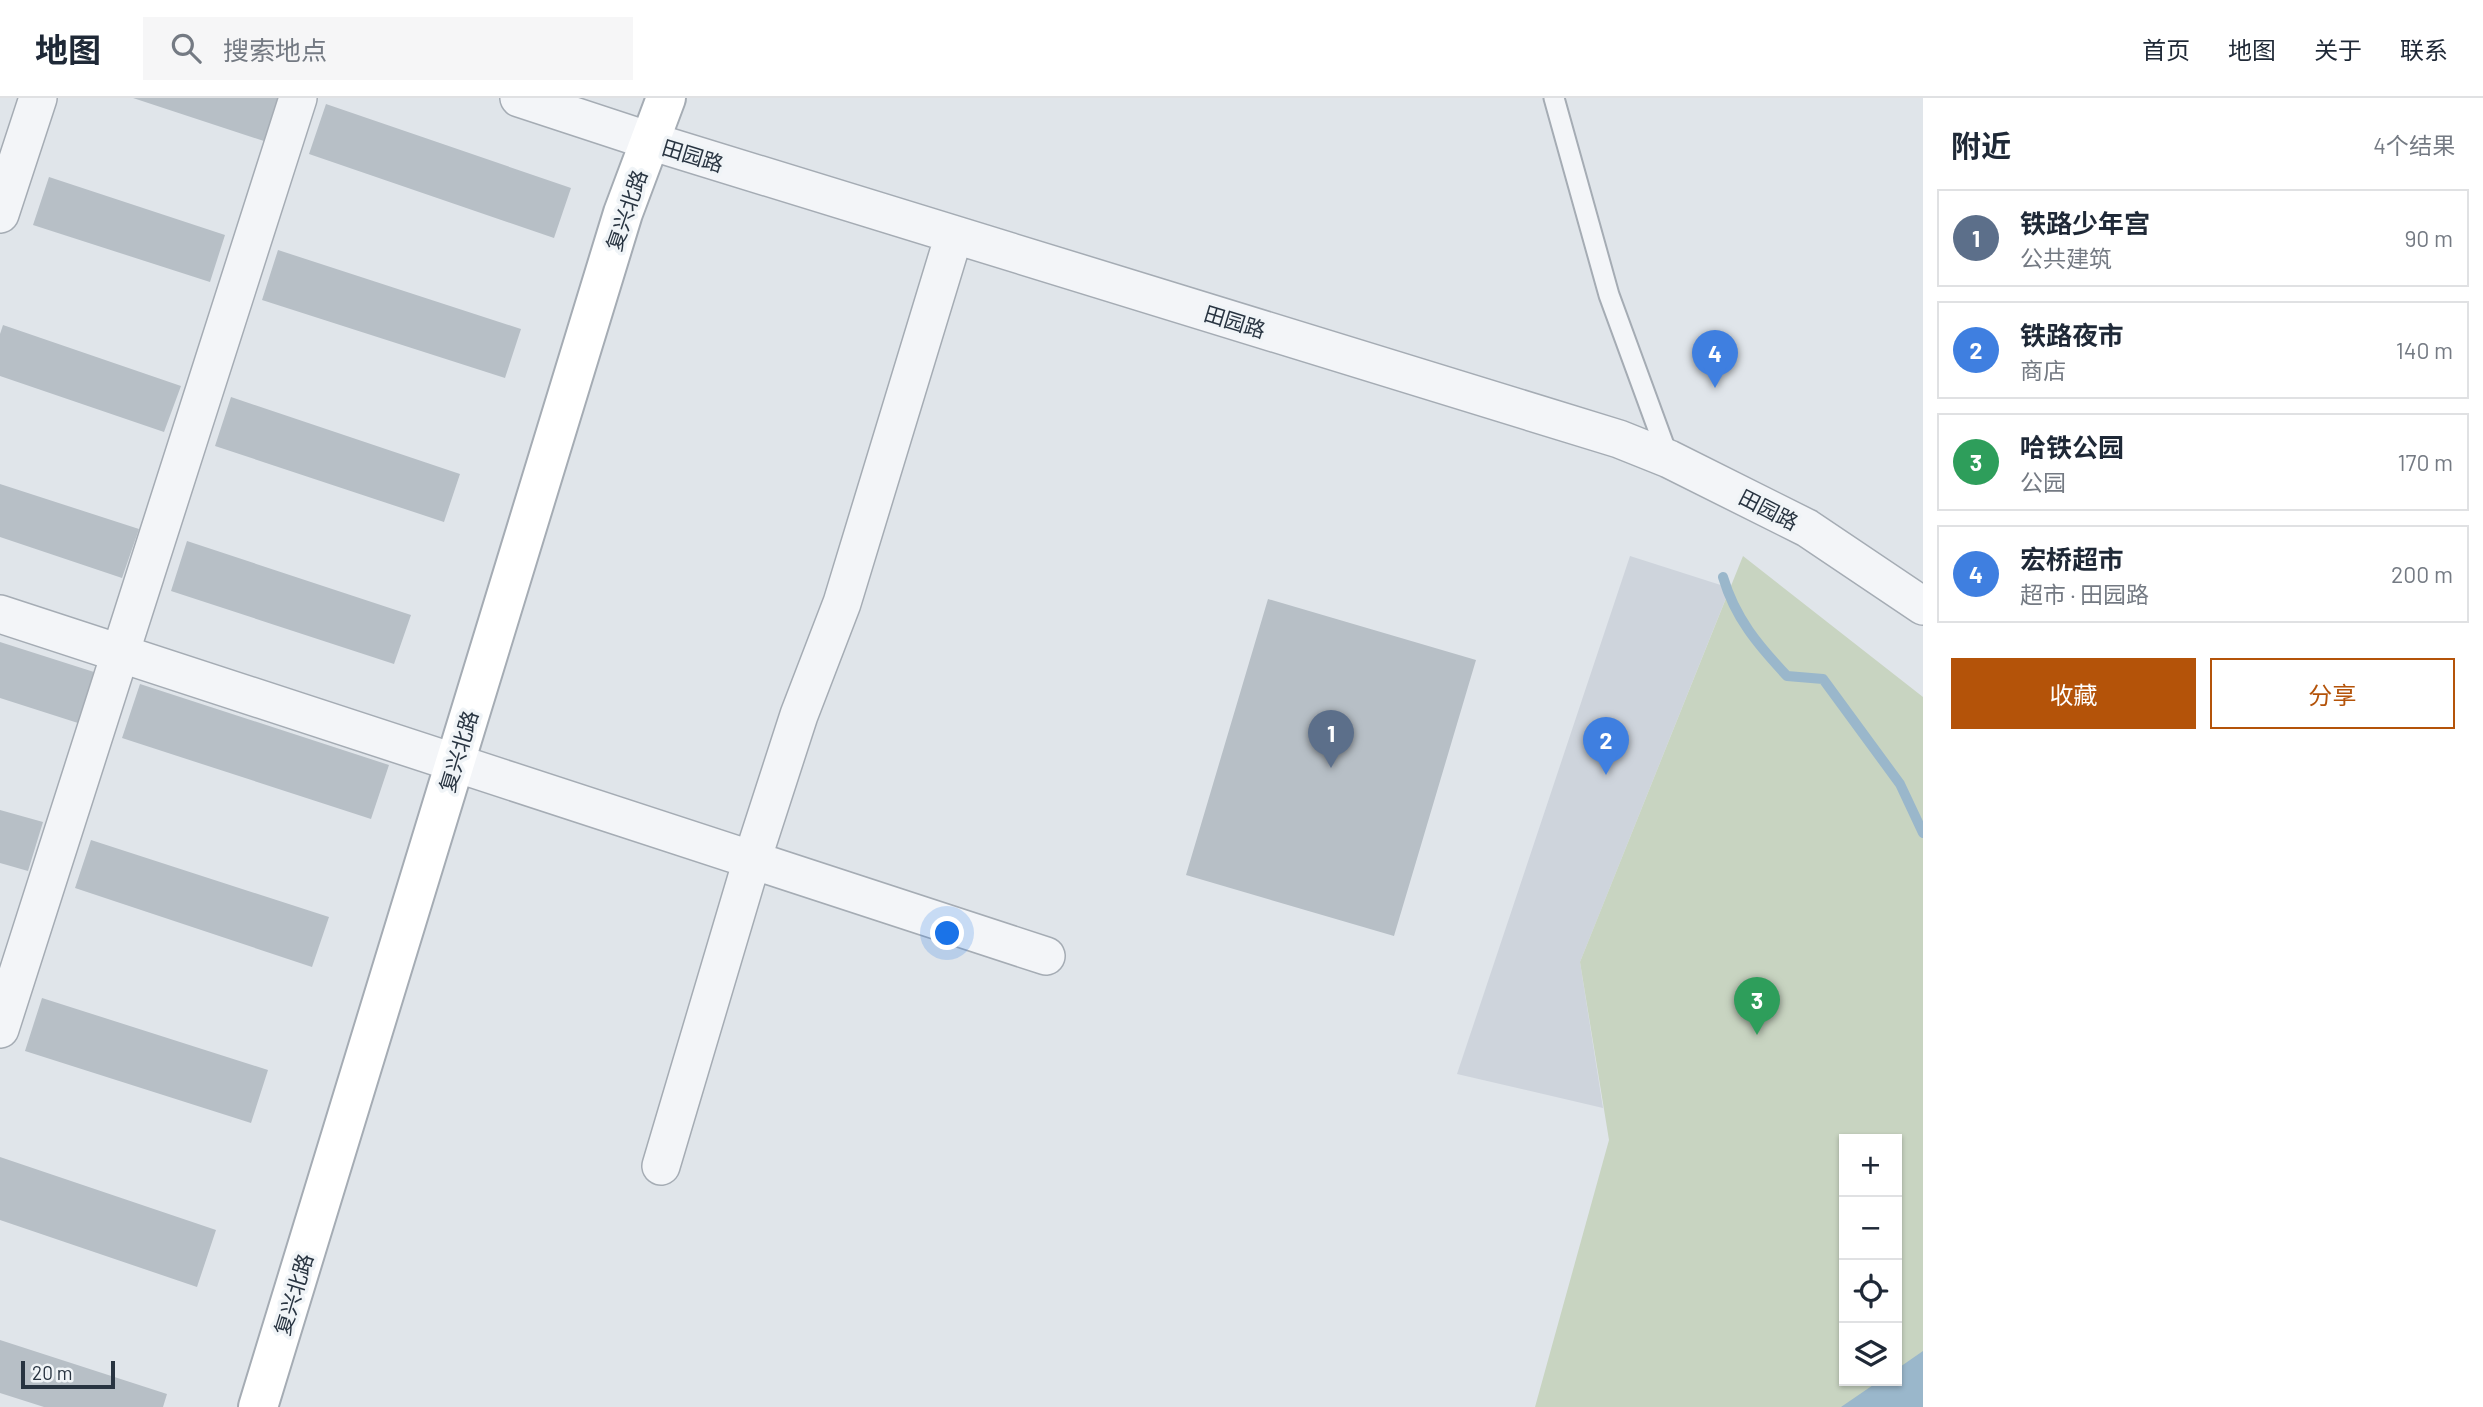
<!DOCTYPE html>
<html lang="zh">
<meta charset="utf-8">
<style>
body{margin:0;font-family:Barlow,"Noto Sans SC",sans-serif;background:#f6f6f7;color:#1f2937}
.controls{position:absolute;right:21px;bottom:21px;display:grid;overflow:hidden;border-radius:0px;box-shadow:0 2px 5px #0004}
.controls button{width:63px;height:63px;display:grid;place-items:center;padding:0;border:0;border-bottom:2px solid #e0e1e3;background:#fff;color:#1f2937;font:35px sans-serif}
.scale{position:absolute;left:21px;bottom:18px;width:94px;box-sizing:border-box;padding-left:7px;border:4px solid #283441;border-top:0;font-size:19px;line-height:24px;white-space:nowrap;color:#283441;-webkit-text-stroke:5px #f0f4f7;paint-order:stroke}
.you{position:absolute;left:948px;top:836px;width:24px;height:24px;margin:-18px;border:5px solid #fff;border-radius:50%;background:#1a73e8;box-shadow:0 0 0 10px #1a73e833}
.badge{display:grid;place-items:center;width:46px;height:46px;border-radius:50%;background:#b45309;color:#fff;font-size:23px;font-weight:700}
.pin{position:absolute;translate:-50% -58px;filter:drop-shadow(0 2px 4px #0008)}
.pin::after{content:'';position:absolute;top:37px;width:24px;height:21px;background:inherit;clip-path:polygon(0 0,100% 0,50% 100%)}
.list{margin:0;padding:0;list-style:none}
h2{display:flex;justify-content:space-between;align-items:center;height:91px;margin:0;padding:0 28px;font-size:30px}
h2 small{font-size:23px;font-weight:400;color:#747a83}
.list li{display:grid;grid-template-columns:46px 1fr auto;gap:21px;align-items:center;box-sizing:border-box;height:98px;margin:0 14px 14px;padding:0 14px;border:2px solid #e0e1e3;border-radius:0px}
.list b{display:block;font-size:26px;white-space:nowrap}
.list p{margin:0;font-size:23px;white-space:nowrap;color:#747a83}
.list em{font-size:23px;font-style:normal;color:#747a83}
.actions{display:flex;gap:14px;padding:21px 28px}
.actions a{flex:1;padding:16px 0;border:2px solid #b45309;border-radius:0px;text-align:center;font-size:24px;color:#b45309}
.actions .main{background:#b45309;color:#fff}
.icon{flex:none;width:38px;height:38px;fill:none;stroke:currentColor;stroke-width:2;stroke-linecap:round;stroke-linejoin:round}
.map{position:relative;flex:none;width:1923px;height:1309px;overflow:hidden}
header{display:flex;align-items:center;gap:42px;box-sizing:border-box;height:98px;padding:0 35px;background:#fff;border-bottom:2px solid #e0e1e3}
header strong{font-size:33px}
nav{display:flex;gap:38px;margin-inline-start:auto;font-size:24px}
.search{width:490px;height:63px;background:#f6f6f7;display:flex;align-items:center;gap:18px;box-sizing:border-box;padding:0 24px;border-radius:0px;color:#747a83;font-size:26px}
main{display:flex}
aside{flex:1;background:#fff}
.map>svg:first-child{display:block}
</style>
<header>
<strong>地图</strong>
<div class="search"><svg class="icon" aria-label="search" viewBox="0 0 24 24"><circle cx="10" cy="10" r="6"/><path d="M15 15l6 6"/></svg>搜索地点</div>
<nav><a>首页</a><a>地图</a><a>关于</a><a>联系</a></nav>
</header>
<main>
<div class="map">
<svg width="1923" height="1309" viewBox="0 0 1923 1309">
<rect width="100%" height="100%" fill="#e0e5ea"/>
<path fill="#ced4dc" d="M1630 458 1730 490 1580 864 1603 1010 1457 976Z"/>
<path fill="#c8d4c1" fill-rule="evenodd" d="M1743 458 1923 599V1309H1535L1609 1042 1580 864ZM1844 1041H1897V1283H1844Z"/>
<path fill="#9ab7cb" d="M1923 1253V1309H1841L1879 1283H1897V1271Z"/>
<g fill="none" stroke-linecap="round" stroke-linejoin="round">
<path stroke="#9ab7cb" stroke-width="10" d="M1723 479C1735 520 1758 547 1787 578L1823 581 1900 686 1923 735"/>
</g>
<path fill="#b7bfc6" d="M133 0H282L267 44Z
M326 6 571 90 554 140 309 56Z
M49 79 225 137 210 184 33 127Z
M278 152 521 231 505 280 262 202Z
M3 227 181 288 164 334 0 278V236Z
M231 299 460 376 444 424 215 348Z
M0 386 139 431 122 480 0 439Z
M187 443 411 517 394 566 171 493Z
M1268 501 1476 562 1394 838 1186 777Z
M0 544 94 574 78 625 0 600Z
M140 586 389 667 371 721 122 640Z
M0 712 43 724 28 773 0 765Z
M91 742 329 819 312 869 75 790Z
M42 900 268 972 251 1025 25 953Z
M0 1059 216 1132 197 1189 0 1122Z
M0 1242 167 1296 163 1309H44L0 1295Z"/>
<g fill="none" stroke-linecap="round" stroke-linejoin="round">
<g stroke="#a5acb4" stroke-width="23">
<path id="lane" d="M1554 0 1609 197 1669 361"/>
</g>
<g stroke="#a5acb4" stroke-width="40">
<path id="street" d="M519 0 650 43 1619 341 1669 361 1807 430 1923 508
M0 116 38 0
M0 516 1046 858
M0 931 298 0
M661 1068 752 762 799 617 842 505 954 137"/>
</g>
<g stroke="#a5acb4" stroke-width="42">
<path id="secondary" d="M258 1309 623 115 666 0"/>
</g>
<use href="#lane" stroke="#f3f5f8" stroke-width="19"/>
<use href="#street" stroke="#f3f5f8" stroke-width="37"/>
<use href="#secondary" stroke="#fff" stroke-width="38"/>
</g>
<g text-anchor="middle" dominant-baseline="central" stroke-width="7" stroke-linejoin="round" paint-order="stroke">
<g font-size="21" fill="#283441" stroke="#f0f4f7">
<text transform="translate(693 57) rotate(17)">田园路</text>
<text transform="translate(626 112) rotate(-71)">复兴北路</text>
<text transform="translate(1235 223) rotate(17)">田园路</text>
<text transform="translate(1769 411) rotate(27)">田园路</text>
<text transform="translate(458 653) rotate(-73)">复兴北路</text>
<text transform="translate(293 1196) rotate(-73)">复兴北路</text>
</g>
</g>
</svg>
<div class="controls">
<button>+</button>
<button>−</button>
<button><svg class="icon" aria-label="locate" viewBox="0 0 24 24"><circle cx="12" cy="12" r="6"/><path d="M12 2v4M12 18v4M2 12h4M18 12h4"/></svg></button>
<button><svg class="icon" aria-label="layers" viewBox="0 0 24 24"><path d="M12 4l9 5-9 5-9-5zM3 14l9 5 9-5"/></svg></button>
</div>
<div class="scale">20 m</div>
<div class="you"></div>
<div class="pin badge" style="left:1331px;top:670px;background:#5c6f8a">1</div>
<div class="pin badge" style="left:1606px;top:677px;background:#3f7fe0">2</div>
<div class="pin badge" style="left:1757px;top:937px;background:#2e9e5b">3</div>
<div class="pin badge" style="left:1715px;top:290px;background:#3f7fe0">4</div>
</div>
<aside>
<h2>附近<small>4个结果</small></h2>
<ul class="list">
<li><span class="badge" style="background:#5c6f8a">1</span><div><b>铁路少年宫</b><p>公共建筑</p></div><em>90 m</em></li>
<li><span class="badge" style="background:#3f7fe0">2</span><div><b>铁路夜市</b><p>商店</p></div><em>140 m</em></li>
<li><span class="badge" style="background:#2e9e5b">3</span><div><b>哈铁公园</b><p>公园</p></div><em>170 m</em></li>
<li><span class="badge" style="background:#3f7fe0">4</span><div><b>宏桥超市</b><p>超市 · 田园路</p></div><em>200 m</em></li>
</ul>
<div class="actions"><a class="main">收藏</a><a>分享</a></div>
</aside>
</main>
